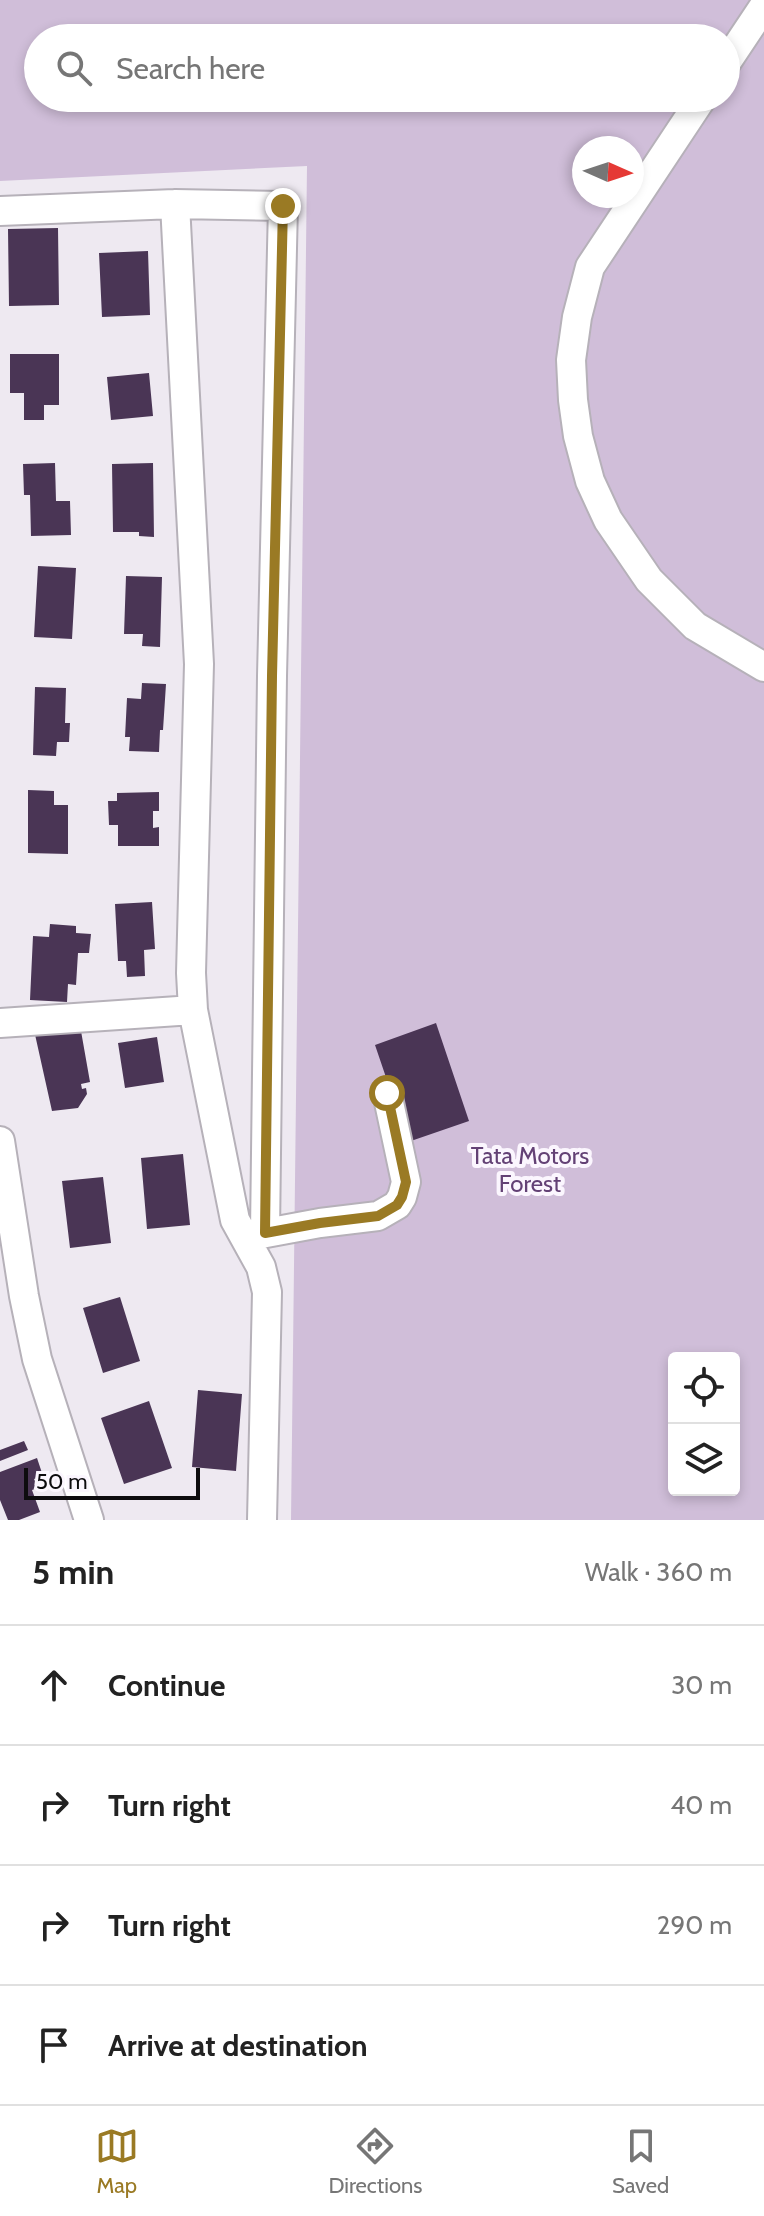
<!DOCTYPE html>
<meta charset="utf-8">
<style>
body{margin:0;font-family:Cabin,sans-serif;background:#f6f6f6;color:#222}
.controls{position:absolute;right:24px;bottom:24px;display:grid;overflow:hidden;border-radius:8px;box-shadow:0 4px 12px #0003}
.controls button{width:72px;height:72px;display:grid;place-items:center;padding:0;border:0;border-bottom:2px solid #e0e0e0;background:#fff;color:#222;font:40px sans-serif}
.compass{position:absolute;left:572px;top:136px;width:72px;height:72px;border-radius:50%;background:#fff;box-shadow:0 4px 12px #0003;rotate:93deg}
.scale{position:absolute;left:24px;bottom:20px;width:176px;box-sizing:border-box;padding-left:8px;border:4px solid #0d0c0e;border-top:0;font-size:22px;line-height:28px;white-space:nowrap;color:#0d0c0e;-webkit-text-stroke:6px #fbf6fe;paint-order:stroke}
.stop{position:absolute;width:24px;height:24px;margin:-18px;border:6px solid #9a7a24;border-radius:50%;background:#fff}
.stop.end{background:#9a7a24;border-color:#fff;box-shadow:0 2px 8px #0008}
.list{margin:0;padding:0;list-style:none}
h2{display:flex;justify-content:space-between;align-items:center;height:104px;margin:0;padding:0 32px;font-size:34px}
h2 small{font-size:26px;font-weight:400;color:#767676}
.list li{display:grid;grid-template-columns:52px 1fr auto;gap:24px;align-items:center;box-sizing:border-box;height:120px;padding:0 32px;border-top:2px solid #e0e0e0}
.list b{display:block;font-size:30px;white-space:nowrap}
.list em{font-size:26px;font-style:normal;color:#767676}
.icon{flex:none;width:44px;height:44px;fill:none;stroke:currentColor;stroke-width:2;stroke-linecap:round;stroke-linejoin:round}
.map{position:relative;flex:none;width:764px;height:1520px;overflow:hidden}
.search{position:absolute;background:#fff;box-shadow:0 4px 12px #0003;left:24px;right:24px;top:24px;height:88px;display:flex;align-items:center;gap:20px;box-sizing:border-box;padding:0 28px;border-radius:44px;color:#767676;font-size:30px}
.sheet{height:584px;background:#fff}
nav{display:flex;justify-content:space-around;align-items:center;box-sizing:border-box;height:112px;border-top:2px solid #e0e0e0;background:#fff;font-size:22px;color:#767676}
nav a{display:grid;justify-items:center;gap:4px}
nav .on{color:#9a7a24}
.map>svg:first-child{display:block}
</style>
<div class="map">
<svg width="764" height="1520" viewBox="0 0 764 1520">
<rect width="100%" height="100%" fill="#eee9f1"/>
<path fill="#d0bed9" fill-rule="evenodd" d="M0 0H764V1520H291L307 166 0 181ZM38 38H726V98H38ZM584 148H632V196H584ZM674 1358H734V1490H674Z"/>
<path fill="#4a3555" d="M58 228 59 305 9 306 8 229Z
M148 251 150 315 102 317 99 253Z
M10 354H59V405H44V420H24V393H10Z
M149 373 153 416 111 420 107 377Z
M55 463 56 501H70L71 535 31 536 30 495H24L23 464Z
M153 463 154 537 139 536V532H113L112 464Z
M38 566 76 568 72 639 34 637Z
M126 576 162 577 160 647 142 646 143 634H124Z
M142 683 166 684 163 730H160L159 752 129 751 130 737H125L127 698 141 699Z
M35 687 66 688 65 723H70L69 742H57L56 756 33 755Z
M28 790 54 791V805H68V854L28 853Z
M159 792V811H153V828L159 827V846H118V825H109L108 801H117V793Z
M152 902 155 949 144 950 145 976 127 977 126 961H118L115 904Z
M50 924 76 926V933L91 934 89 953H78L76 985 68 984 67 1002 30 1000 33 936 49 937Z
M436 1023 469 1121 408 1142 375 1045Z
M65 1024 67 1034 81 1031 90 1082 81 1084 82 1089 86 1088 87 1094 78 1108 52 1111 34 1030Z
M157 1037 164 1082 125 1088 118 1043Z
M183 1154 190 1225 147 1229 141 1158Z
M103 1177 111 1243 70 1248 62 1181Z
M120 1297 140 1361 103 1373 83 1308Z
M198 1390 242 1394 236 1471 192 1467Z
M149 1401 172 1468 124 1484 101 1418Z
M24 1441 28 1450 0 1461V1450Z
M37 1458 43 1476 34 1479 38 1488 32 1490 40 1512 19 1520H8L0 1500V1472Z"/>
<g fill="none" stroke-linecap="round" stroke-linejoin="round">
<g stroke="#b6b1b9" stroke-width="32">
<path id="minor" d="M726 63 764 6
M702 98 590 267 577 317 571 360 573 400 578 436 590 481 608 520 649 580 695 626 764 667
M175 204 199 664 191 973 193 1010 235 1220 261 1267 267 1292 262 1520
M0 211 175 204 283 206 272 676 265 1233
M0 1023 193 1010
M0 1141 24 1296 37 1359 89 1520
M250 1236 320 1223 378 1216 397 1205 402 1197 406 1182 387 1093"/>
</g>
<use href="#minor" stroke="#fff" stroke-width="28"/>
</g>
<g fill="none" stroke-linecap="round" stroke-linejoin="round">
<path stroke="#9a7a24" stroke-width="10" d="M283 206 272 676 265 1233 320 1223 378 1216 397 1205 402 1197 406 1182 387 1093"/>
</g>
<g text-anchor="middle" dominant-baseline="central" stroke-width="8" stroke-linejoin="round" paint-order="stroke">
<g font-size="24" fill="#634175" stroke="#fbf6fe">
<text x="530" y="1155">Tata Motors<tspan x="530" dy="28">Forest</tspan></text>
</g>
</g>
</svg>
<div class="controls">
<button><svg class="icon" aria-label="locate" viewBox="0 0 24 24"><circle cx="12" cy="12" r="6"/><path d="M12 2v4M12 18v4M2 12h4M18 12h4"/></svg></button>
<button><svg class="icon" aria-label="layers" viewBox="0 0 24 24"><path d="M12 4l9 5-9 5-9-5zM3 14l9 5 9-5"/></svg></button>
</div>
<svg class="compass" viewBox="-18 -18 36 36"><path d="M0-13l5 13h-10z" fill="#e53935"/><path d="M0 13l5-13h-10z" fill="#767676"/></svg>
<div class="scale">50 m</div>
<div class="stop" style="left:387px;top:1093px"></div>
<div class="stop end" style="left:283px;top:206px"></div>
<div class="search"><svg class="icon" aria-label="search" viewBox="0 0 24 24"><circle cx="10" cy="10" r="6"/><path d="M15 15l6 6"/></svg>Search here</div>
</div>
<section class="sheet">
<h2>5 min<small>Walk · 360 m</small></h2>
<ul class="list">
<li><svg class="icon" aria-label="ahead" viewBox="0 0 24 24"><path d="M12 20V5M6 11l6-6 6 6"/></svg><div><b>Continue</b></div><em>30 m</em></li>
<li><svg class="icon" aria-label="right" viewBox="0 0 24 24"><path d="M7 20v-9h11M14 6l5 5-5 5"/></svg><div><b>Turn right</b></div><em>40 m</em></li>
<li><svg class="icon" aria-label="right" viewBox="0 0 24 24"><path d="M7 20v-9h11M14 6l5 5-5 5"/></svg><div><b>Turn right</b></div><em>290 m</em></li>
<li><svg class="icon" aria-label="arrive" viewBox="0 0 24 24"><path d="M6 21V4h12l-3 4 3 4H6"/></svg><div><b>Arrive at destination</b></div></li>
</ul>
</section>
<nav>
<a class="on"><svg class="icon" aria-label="map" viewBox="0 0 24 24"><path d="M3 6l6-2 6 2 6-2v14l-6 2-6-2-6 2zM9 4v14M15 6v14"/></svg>Map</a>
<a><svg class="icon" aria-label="directions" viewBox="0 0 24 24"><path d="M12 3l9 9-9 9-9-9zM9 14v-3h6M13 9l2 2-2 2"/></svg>Directions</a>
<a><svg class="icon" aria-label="saved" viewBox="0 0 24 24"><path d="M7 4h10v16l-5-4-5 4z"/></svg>Saved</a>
</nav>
